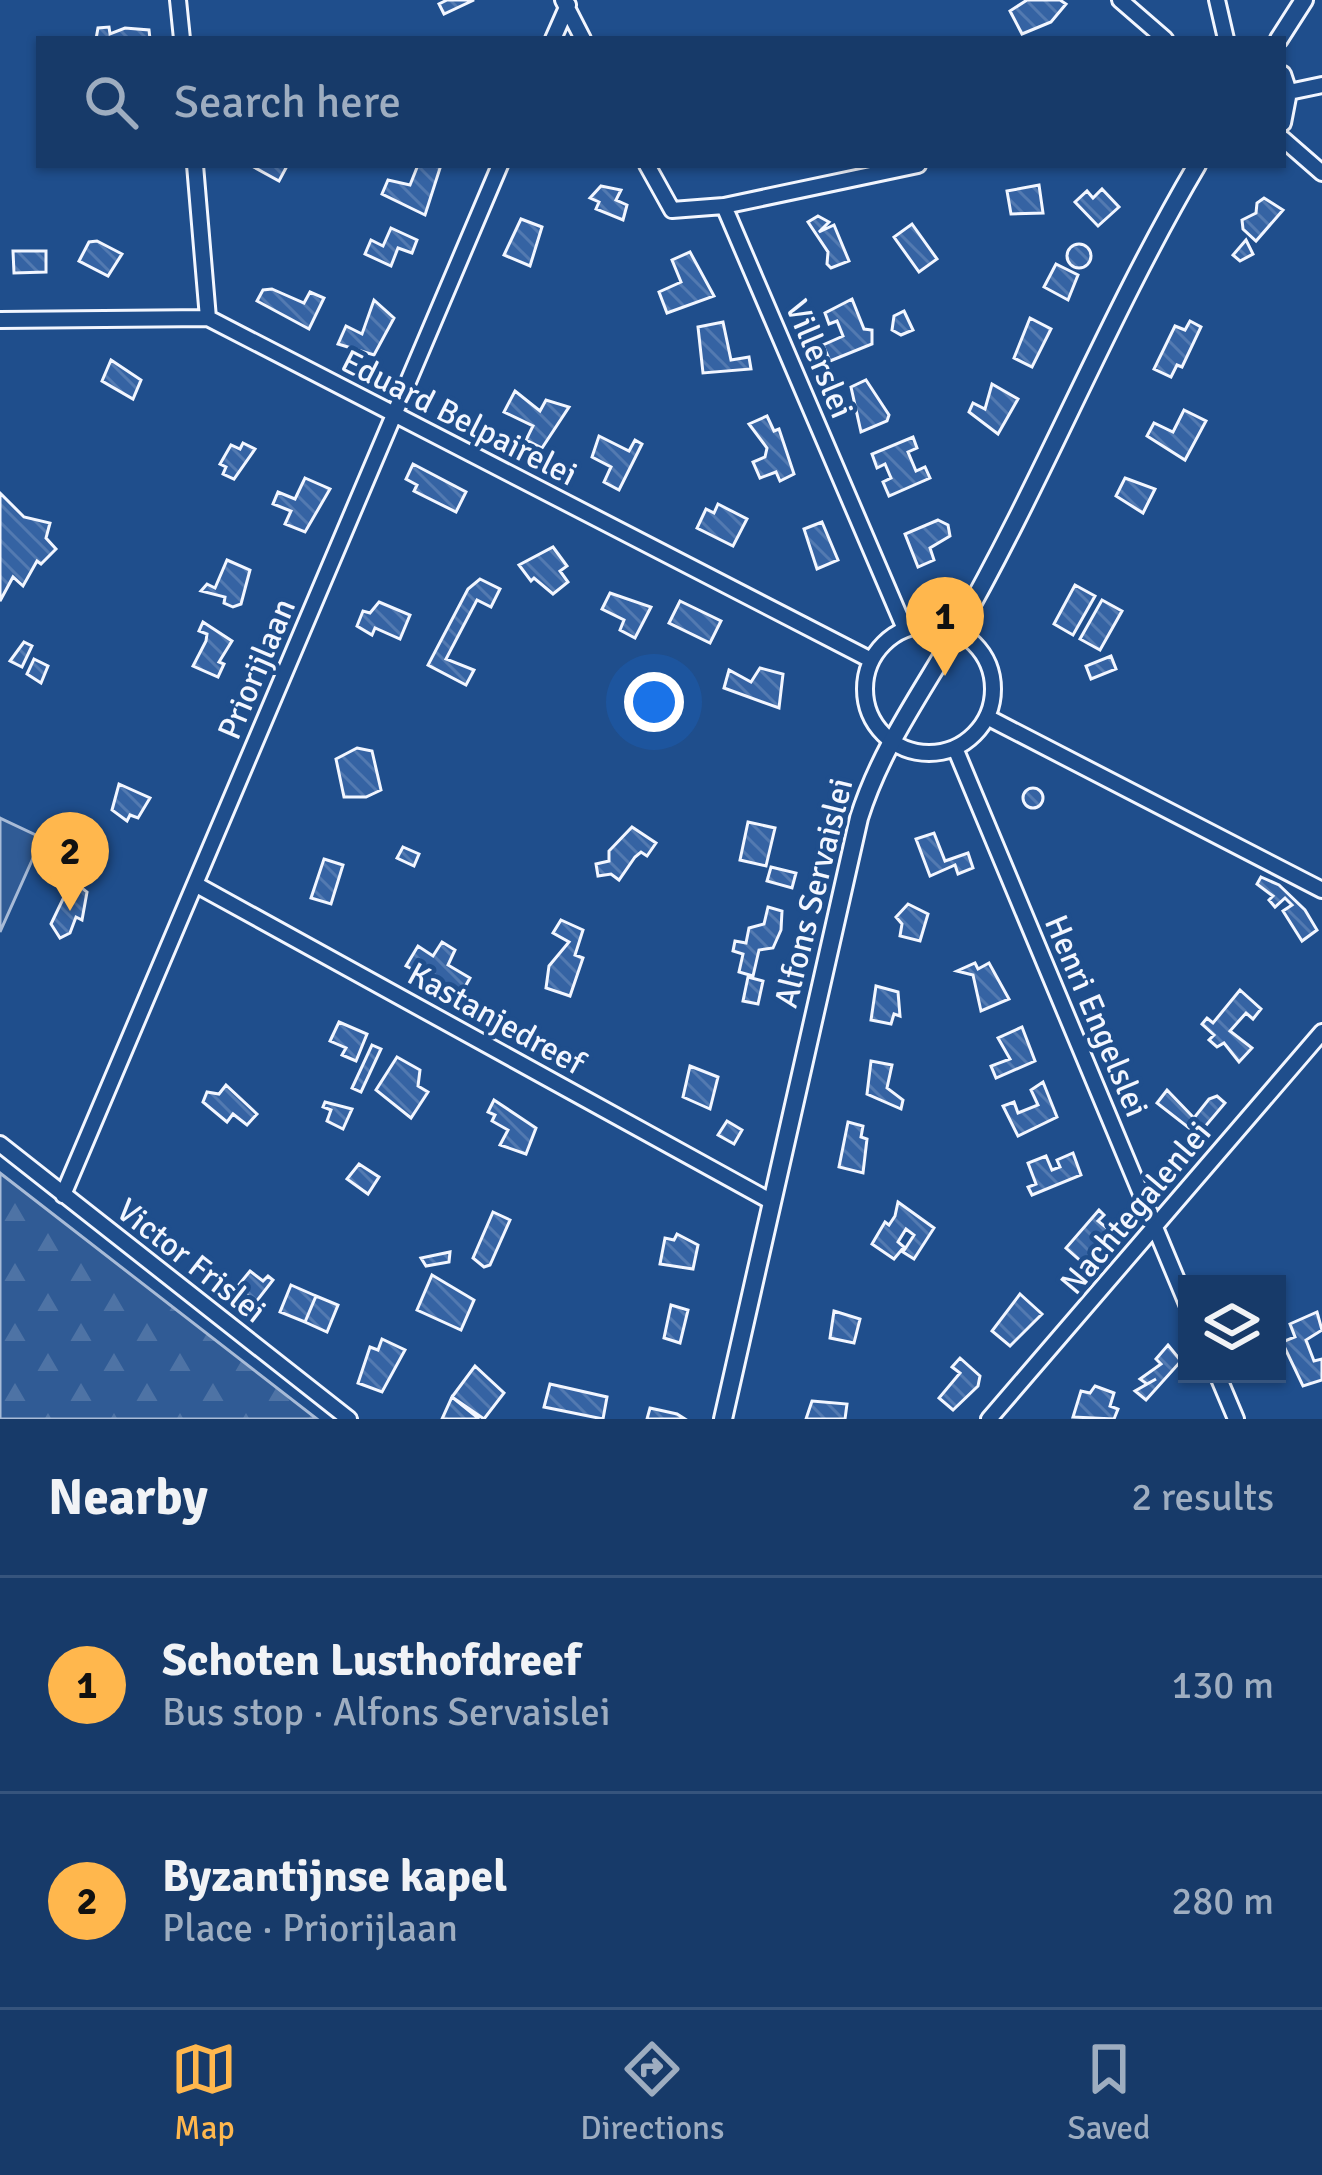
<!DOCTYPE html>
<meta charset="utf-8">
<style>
body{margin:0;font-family:Signika,sans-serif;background:#20416f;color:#f1f3f6}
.controls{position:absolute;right:36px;bottom:36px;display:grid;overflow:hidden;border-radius:0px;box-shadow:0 3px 9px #0004}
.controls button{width:108px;height:108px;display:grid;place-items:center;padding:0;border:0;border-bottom:3px solid #36547d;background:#173a69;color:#f1f3f6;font:60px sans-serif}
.you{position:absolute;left:654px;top:702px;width:42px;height:42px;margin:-30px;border:9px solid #fff;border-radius:50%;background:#1a73e8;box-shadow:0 0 0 18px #1a73e833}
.badge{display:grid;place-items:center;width:78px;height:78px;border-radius:50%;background:#ffb74d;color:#111;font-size:39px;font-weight:700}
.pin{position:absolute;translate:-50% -99px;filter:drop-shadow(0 3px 6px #0008)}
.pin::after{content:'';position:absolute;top:63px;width:42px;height:36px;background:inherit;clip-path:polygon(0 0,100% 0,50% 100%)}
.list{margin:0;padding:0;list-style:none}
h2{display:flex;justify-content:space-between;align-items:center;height:156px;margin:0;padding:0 48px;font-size:51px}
h2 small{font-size:39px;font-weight:400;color:#9eadc0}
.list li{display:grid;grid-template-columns:78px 1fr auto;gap:36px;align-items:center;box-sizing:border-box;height:216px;padding:0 48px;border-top:3px solid #36547d}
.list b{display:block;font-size:45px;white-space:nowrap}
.list p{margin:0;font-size:39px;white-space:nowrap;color:#9eadc0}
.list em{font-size:39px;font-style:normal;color:#9eadc0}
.icon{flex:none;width:66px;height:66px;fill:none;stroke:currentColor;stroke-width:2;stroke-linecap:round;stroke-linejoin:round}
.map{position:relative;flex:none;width:1322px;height:1419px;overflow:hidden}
.search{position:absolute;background:#173a69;box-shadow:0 3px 9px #0004;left:36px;right:36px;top:36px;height:132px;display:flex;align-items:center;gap:30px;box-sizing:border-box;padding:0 42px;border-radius:0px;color:#9eadc0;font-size:45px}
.sheet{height:588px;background:#173a69}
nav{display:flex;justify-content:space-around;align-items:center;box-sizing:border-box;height:168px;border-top:3px solid #36547d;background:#173a69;font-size:33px;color:#9eadc0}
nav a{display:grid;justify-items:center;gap:6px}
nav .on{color:#ffb74d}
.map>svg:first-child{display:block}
</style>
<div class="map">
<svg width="1322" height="1419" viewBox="0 0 1322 1419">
<defs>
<pattern id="forest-firs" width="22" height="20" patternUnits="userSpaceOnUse" patternTransform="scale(3)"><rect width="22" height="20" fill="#305b95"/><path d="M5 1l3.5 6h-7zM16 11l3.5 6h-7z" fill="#4e73a5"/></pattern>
<pattern id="building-back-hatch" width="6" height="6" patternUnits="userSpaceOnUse" patternTransform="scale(3)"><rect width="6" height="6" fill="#3563a3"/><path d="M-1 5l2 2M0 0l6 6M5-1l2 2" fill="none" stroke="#537ab1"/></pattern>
</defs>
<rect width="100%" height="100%" fill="#1f4e8c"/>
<path fill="url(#forest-firs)" stroke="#a8bbd7" stroke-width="3" d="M0 1173 317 1419H0Z"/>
<path fill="#305b95" stroke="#a8bbd7" stroke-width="3" d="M0 818 42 838 0 932Z"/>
<path fill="url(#building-back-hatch)" stroke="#f2f6ff" stroke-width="3" d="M447 0H474L444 14 439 4Z
M1027 0H1060L1066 4 1051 22 1022 34 1010 11Z
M109 27 110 34 125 28 149 30 150 39H96L98 28Z
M250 165H286L287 166 279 181Z
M418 165H441L425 215 382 194 388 180 410 185Z
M1039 185 1043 213 1011 214 1007 191Z
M601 186 621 190 616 200 627 205 623 220 596 209 599 202 590 198Z
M1102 189 1119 207 1098 226 1075 202 1087 191 1093 198Z
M1264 198 1283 210 1256 241 1243 229 1242 220 1256 213 1257 203Z
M818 216 829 222 819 232 834 225 849 261 831 268 827 264 828 252 808 222Z
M521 219 542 227 530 266 504 255Z
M912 224 937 259 919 272 894 237Z
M391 228 417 240 412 253 398 248 391 266 365 254 371 240 383 246Z
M1246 240 1253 254 1240 261 1233 255Z
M97 241 122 254 108 276 79 261 89 242Z
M1067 256a12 12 0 1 1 24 0a12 12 0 1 1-24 0Z
M13 251H46V272L14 273Z
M690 252 714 296 667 313 659 292 681 282 672 260Z
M1056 264 1078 275 1068 300 1044 287Z
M272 289 304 303 310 292 324 298 309 329 257 301 263 290Z
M852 299 864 329 872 330V344L830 361 823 345 843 336 837 321 829 324 825 313Z
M374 300 394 318 374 355 338 344 346 326 362 334Z
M904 311 913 330 901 335 892 330 894 316Z
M1030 318 1051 329 1032 367 1014 358Z
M1190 321 1201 327 1182 367 1177 365 1171 377 1154 369 1175 326 1185 330Z
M723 322 731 360 749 357 751 369 703 373 698 327Z
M111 360 141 380 133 399 102 381Z
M866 380 889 415 887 421 861 432 851 387Z
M992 384 1018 399 998 434 969 412 973 403 985 409Z
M515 391 540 411 546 400 569 407 542 448 526 440 533 426 504 412Z
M1184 410 1206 421 1185 460 1147 436 1154 423 1173 432Z
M767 416 774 431 779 429 794 474 780 481 776 472 760 478 753 462 765 457 767 448 749 424Z
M599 436 629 451 635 440 642 444 619 490 604 482 611 467 592 457Z
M913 437 917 448 908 452 916 471 925 467 930 478 889 496 883 482 891 478 885 464 877 468 872 454Z
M243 443 255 449 234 479 223 474 226 467 220 464 231 445 240 449Z
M413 464 466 492 456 512 414 491 417 485 406 479Z
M305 478 330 489 305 532 285 524 291 511 273 504 278 492 295 499Z
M1125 478 1155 489 1143 513 1116 496Z
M0 493 24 517 50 523 46 538 56 549 41 564 37 561 23 586 13 577 0 601Z
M718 504 747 519 733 546 697 528 706 509 714 513Z
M938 520 948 525 950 536 930 548 934 560 918 567 905 534Z
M822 522 838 560 817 569 804 529Z
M553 547 567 566 560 571 568 582 553 594 534 578 531 581 519 565Z
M227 560 250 570 241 604 233 607 224 603 225 597 201 591 207 584 215 588Z
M480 579 500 589 491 607 477 600 446 659 474 670 466 685 428 665 468 589Z
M1075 585 1095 596 1073 635 1054 624Z
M610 593 651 607 635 638 620 630 624 620 602 609Z
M1102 600 1122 611 1100 650 1080 639Z
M680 601 721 621 710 643 669 623Z
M379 602 410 615 400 639 375 628 372 635 357 626 363 611 370 613Z
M203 622 232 641 219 662 224 664 218 677 193 666 206 641 207 634 199 631Z
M24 642 32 646 22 667 10 661Z
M1111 656 1116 669 1091 679 1086 666Z
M34 659 48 666 41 683 27 674Z
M760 668 783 674 779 708 724 688 729 670 751 682Z
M357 748 372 751 381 790 366 797H344L336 759Z
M119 784 150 798 138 818 130 815 127 821 112 810Z
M1023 798a10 10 0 1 1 20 0a10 10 0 1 1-20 0Z
M748 822 775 828 766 866 740 860Z
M632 827 656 843 647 856 641 852 635 857 619 880 611 874 598 876 596 864 609 861V851Z
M934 833 945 861 968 853 973 868 958 874 955 865 930 876 916 839Z
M403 847 419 854 414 866 397 858Z
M324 859 343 865 331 904 311 898Z
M771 867 796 873 792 888 767 881Z
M1261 877 1279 885 1305 910 1317 930 1302 941 1283 911 1292 905 1285 898 1275 907 1269 900 1273 896 1257 884Z
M65 884H77L87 892 82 920 76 917 70 933 60 938 51 924 64 897 59 887Z
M908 904 928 914 920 941 900 936 902 924 896 917Z
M768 907 782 911 781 930 773 948 759 950 753 976 739 972 743 954 733 951 735 941 746 943 749 928 764 924Z
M561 920 583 930 575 955 583 958 570 996 546 988 549 966 569 942 553 933Z
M442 942 455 950 448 965 470 978 461 994 406 966 418 946 433 956Z
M975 963 978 969 989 963 1009 999 981 1011 973 975 957 971Z
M748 977 763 981 758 1004 743 1001Z
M876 986 898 992 900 1016 894 1014 891 1024 871 1020Z
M1240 990 1261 1009 1253 1019 1246 1013 1230 1031 1252 1048 1239 1062 1224 1043 1217 1047 1209 1040 1214 1035 1202 1024 1207 1018 1213 1023Z
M339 1022 367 1034 356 1061 342 1055 346 1048 330 1041Z
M1022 1027 1035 1061 996 1078 991 1066 1010 1059 998 1038Z
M372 1045 381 1049 361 1092 352 1088Z
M397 1057 420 1070 418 1086 428 1092 411 1118 376 1090Z
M871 1061 892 1065 887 1088 903 1100 901 1109 867 1094Z
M690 1066 718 1077 710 1109 683 1097Z
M1043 1082 1057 1117 1018 1136 1003 1106 1014 1102 1018 1113 1038 1105 1031 1090Z
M226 1085 257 1114 247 1125 233 1114 227 1122 203 1102 207 1092 219 1094Z
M1167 1090 1194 1118 1209 1099 1217 1096 1225 1103 1198 1135 1157 1103Z
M494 1100 536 1128 526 1154 500 1145 508 1130 492 1121 495 1115 488 1112Z
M325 1102 352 1109 343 1129 327 1121 331 1110 323 1107Z
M727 1121 742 1130 734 1144 718 1135Z
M848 1122 863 1126 861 1137 867 1139 863 1173 839 1167Z
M1073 1153 1081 1175 1032 1195 1028 1187 1036 1184 1028 1163 1046 1156 1052 1170 1060 1167 1057 1160Z
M359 1164 379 1177 368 1194 347 1179Z
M898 1202 934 1228 914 1259 903 1252 914 1235 906 1229 898 1242 904 1247 894 1259 872 1244 885 1222 889 1225 895 1216Z
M1099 1210 1104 1215 1098 1221 1108 1229 1083 1263 1066 1248Z
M493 1212 510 1220 490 1265 484 1267 473 1258Z
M677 1234 698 1245 693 1269 660 1264 665 1238 674 1240Z
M450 1252 449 1262 426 1266 421 1258Z
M250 1271 263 1281 268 1276 273 1280 256 1302 237 1287Z
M432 1275 474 1300 461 1330 417 1310Z
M291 1285 316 1296 305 1322 280 1312Z
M1020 1294 1042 1314 1010 1346 992 1331Z
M316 1296 338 1305 327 1332 305 1322Z
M671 1305 688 1310 680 1343 664 1338Z
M834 1311 860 1319 854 1343 830 1338Z
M1317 1312 1322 1330 1306 1340 1314 1361 1322 1359V1380L1303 1386 1282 1342 1295 1337 1290 1324Z
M382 1339 405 1350 382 1392 358 1383 370 1347 378 1350Z
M1168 1345 1181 1361 1146 1400 1135 1391 1156 1379 1147 1384 1140 1379 1161 1364 1156 1359Z
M960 1358 980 1376 978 1386 953 1410 939 1398 960 1373 952 1367Z
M475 1366 504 1393 484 1419 452 1397Z
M550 1384 607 1397 603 1419 544 1407Z
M1095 1386 1114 1393 1110 1406 1118 1409 1114 1419 1073 1417 1081 1391 1090 1393Z
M452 1397 478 1418 477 1419H442Z
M812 1401 847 1404 845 1419H806Z
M650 1408 677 1414 685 1419H647Z"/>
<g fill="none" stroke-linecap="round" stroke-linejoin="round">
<g stroke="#f2f6ff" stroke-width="20">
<path id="minor" d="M178 0 182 39
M563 0 583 39
M1120 0 1165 39
M1217 0 1226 39
M553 39 568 5
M1283 74 1289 92 1283 123
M1289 92 1322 85
M1283 139 1322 173
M195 165 208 318
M647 165 672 210 724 206 905 629
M724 206 918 165
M0 320 208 318 871 660
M865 689a64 64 0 1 1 128 0a64 64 0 1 1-128 0Z
M987 717 1322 890
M955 748 1187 1304
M195 884 772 1202
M0 1144 349 1419
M63 1195 500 165
M1217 1374 1236 1419
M989 1419 1322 1032"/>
</g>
<g stroke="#f2f6ff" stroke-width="22">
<path id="tertiary" d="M1279 39 1304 0
M723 1419 859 818C881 748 921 694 957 631 1044 479 1108 316 1197 165"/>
</g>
<use href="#minor" stroke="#1f4e8c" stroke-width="14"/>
<use href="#tertiary" stroke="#1f4e8c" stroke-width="16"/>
</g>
<g text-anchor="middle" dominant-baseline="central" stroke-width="9" stroke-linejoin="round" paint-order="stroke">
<g font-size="33" fill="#f2f6ff" stroke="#1f4e8c">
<text transform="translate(819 359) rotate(67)">Villerslei</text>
<text transform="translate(459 418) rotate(27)">Eduard Belpairelei</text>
<text transform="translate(257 669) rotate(-67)">Priorijlaan</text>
<text transform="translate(814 893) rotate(-76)">Alfons Servaislei</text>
<text transform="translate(1096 1016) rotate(67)">Henri Engelslei</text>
<text transform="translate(496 1019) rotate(29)">Kastanjedreef</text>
<text transform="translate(1136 1208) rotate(-50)">Nachtegalenlei</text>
<text transform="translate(191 1261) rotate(38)">Victor Frislei</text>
</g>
</g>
</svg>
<div class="controls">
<button><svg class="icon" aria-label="layers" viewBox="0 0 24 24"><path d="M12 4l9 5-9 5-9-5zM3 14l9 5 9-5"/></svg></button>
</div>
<div class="you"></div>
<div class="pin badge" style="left:945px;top:676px">1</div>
<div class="pin badge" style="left:70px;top:911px">2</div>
<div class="search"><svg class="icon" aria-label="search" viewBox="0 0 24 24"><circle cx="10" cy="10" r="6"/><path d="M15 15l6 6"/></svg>Search here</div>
</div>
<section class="sheet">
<h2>Nearby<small>2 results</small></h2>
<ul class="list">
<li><span class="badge">1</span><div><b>Schoten Lusthofdreef</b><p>Bus stop · Alfons Servaislei</p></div><em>130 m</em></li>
<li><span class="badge">2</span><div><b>Byzantijnse kapel</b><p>Place · Priorijlaan</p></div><em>280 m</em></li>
</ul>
</section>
<nav>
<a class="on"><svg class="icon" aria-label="map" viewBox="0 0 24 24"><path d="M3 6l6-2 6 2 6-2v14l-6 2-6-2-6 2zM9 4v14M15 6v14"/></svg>Map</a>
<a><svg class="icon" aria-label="directions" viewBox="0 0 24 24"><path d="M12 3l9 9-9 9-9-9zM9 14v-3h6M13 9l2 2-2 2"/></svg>Directions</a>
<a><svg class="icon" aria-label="saved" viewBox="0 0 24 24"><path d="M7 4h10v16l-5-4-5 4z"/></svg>Saved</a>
</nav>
